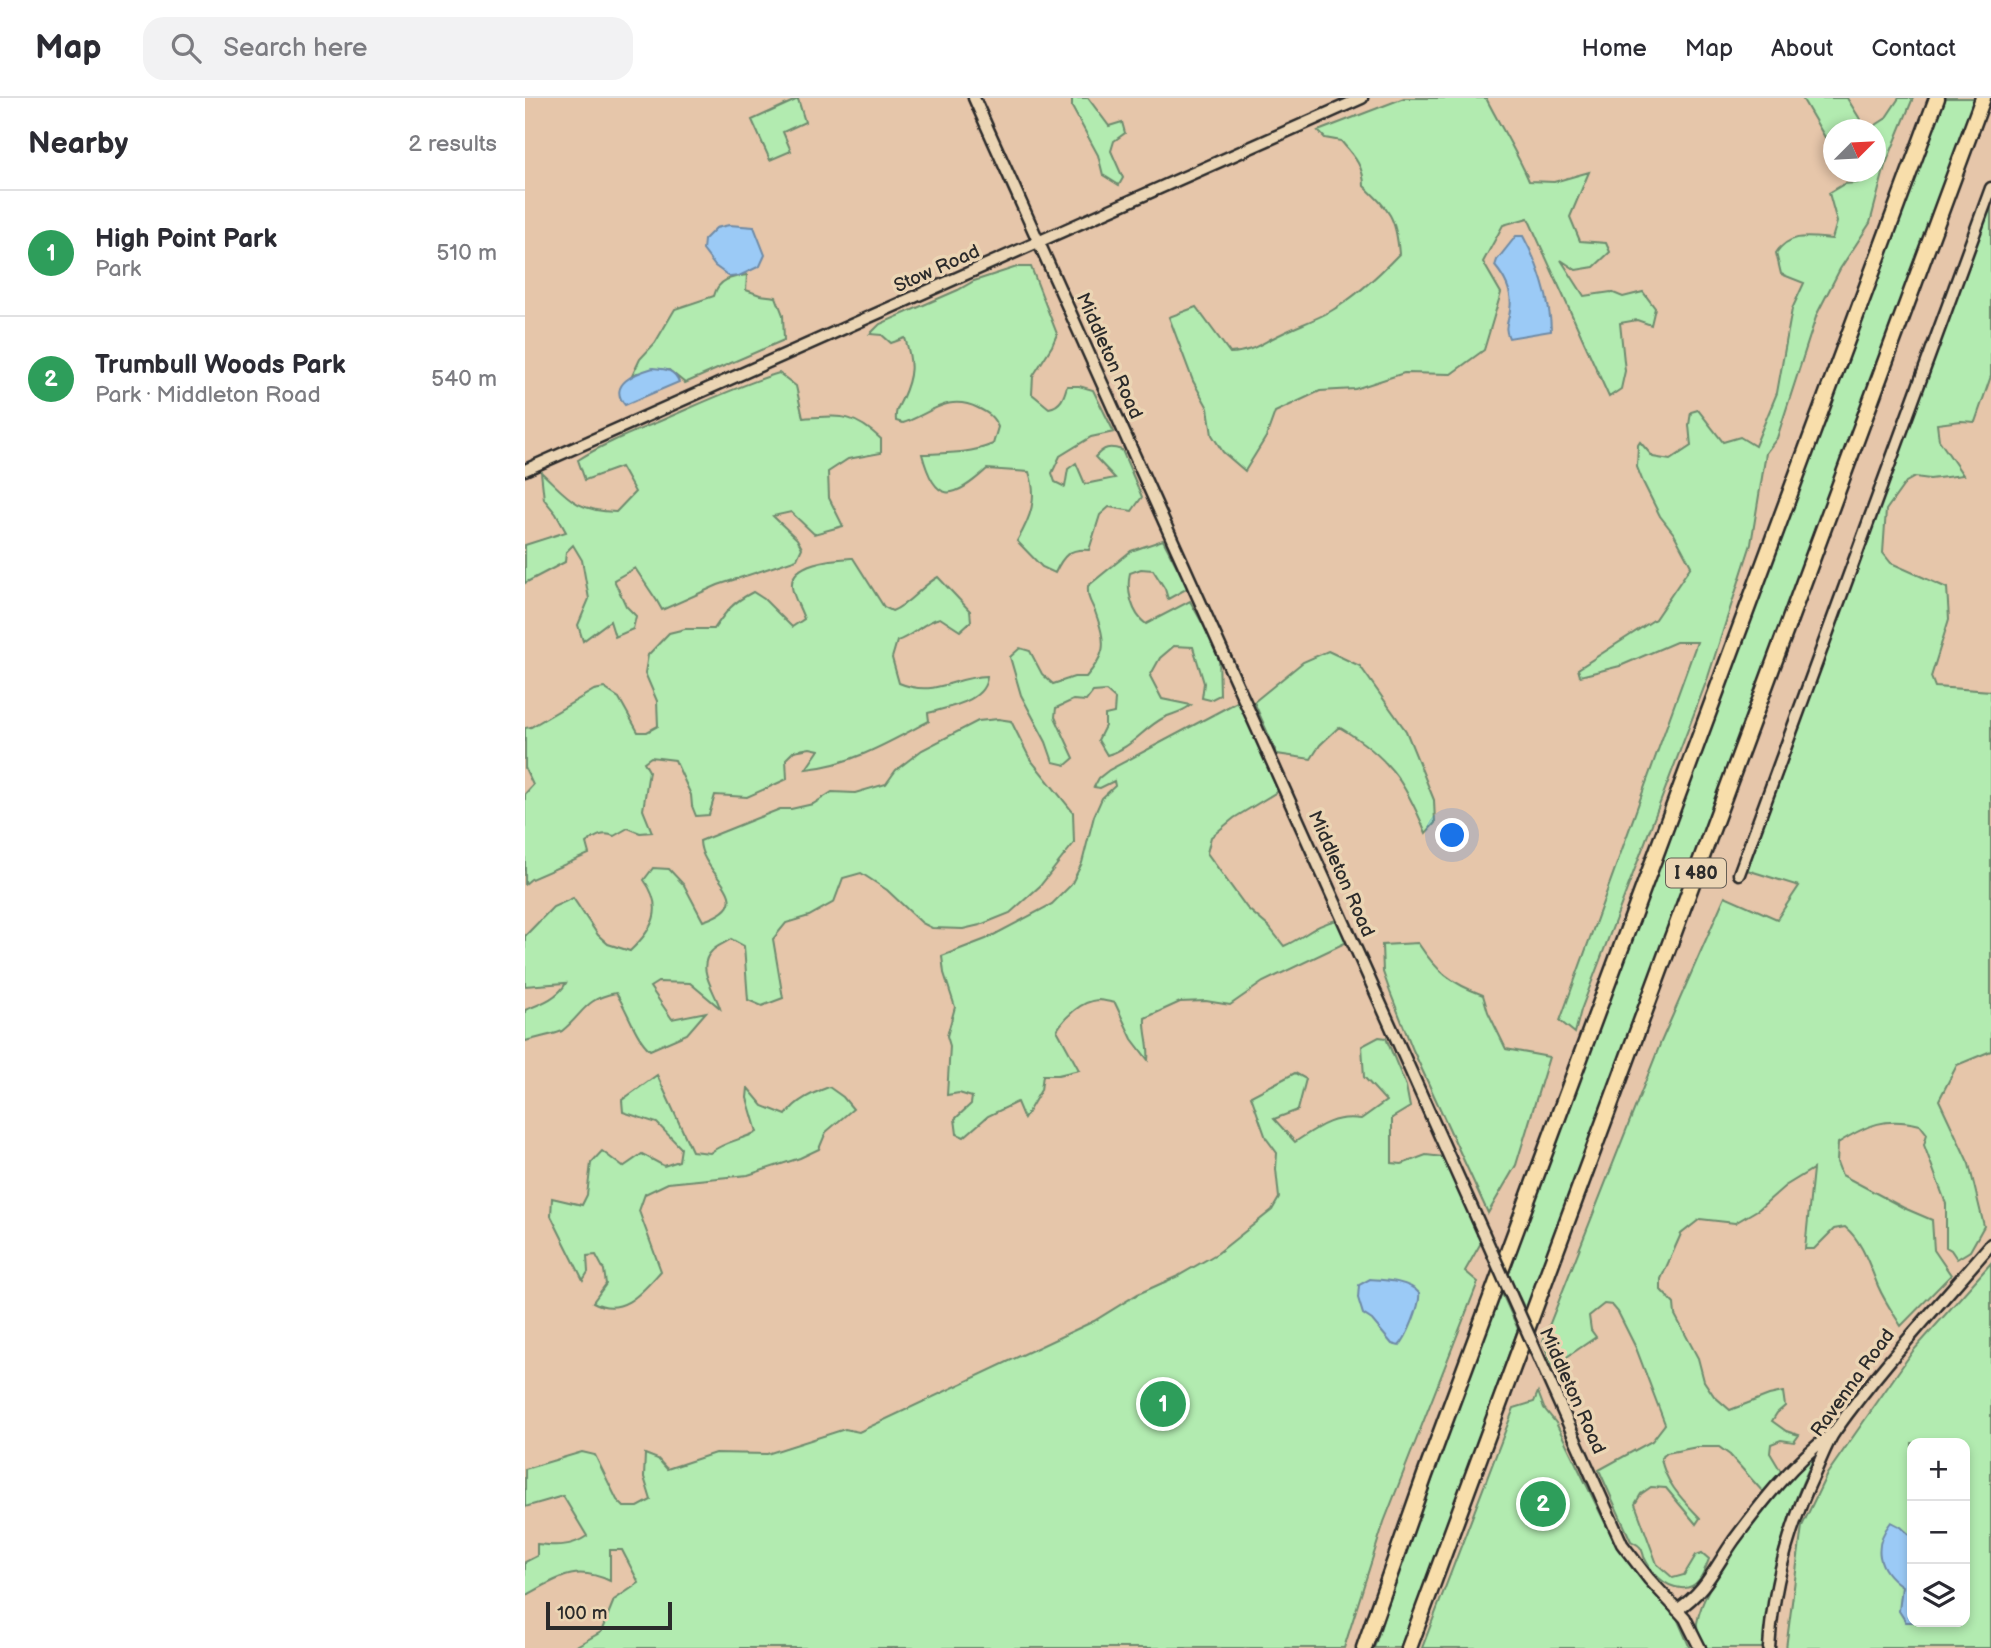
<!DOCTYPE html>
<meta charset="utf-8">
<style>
body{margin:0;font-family:"Balsamiq Sans",sans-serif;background:#f2f2f3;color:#2b2b33}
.controls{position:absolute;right:21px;bottom:21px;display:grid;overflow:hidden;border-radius:14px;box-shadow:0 4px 10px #0003}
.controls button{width:63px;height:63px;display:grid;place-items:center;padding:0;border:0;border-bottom:2px solid #e1e1e2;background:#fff;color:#2b2b33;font:35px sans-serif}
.compass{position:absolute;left:1298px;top:21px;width:63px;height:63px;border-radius:50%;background:#fff;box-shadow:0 4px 10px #0003;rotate:66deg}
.scale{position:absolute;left:21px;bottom:18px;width:126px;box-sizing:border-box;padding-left:7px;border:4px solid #2b2b2b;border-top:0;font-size:19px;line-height:24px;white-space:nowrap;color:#2b2b2b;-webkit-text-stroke:5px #ebd5b4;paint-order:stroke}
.you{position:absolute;left:928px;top:738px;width:24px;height:24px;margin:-18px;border:5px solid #fff;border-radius:50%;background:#1a73e8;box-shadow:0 0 0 10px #1a73e833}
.badge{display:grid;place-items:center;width:46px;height:46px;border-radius:50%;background:#1f6fb2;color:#fff;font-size:23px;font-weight:700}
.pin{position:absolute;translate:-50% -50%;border:4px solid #fff;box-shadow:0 2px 7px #0006}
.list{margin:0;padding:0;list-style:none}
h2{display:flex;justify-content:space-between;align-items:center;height:91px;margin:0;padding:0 28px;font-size:30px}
h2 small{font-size:23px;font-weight:400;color:#7c7c81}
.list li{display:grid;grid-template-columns:46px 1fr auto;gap:21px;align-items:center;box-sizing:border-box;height:126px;padding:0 28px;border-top:2px solid #e1e1e2}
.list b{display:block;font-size:26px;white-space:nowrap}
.list p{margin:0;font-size:23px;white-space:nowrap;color:#7c7c81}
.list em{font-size:23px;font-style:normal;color:#7c7c81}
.icon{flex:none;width:38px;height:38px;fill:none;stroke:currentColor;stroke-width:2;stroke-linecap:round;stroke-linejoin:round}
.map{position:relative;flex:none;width:1466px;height:1550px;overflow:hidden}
header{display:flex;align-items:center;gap:42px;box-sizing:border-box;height:98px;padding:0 35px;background:#fff;border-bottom:2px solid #e1e1e2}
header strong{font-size:33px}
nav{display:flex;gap:38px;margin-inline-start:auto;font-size:24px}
.search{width:490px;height:63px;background:#f2f2f3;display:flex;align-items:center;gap:18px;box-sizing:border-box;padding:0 24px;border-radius:21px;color:#7c7c81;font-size:26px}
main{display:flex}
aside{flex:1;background:#fff}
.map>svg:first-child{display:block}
</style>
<header>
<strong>Map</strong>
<div class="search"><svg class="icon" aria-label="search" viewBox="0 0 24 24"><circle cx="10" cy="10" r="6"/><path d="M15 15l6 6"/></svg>Search here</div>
<nav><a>Home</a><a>Map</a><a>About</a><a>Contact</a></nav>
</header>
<main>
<aside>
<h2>Nearby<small>2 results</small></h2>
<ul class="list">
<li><span class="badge" style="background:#2e9e5b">1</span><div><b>High Point Park</b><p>Park</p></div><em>510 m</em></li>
<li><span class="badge" style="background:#2e9e5b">2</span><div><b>Trumbull Woods Park</b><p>Park · Middleton Road</p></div><em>540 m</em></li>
</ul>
</aside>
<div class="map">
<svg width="1466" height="1550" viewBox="0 0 1466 1550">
<rect width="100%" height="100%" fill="#e6c6aa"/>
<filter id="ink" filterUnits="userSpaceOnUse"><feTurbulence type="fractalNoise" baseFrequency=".0143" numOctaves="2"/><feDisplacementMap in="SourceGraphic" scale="14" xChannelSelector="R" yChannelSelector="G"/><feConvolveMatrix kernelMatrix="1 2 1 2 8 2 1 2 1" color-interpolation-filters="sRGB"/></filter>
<g filter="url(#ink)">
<path fill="#b2ebb0" stroke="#6e8b6e" stroke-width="2" fill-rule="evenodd" d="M547 0H563L584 28 597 24 600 35 589 43 586 53 598 80 594 87 578 77 573 57 547 9Z
M879 0H961C975 28 992 54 1004 83L1029 84 1064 74 1045 119 1055 143 1081 145 1085 154 1069 169 1051 172 1036 162 1059 198 1086 194 1098 199 1118 194 1130 210 1126 227 1112 222 1095 225 1100 273 1096 291 1084 299 1003 120 978 127 958 164 976 195 959 252 926 276 879 275 830 291 795 293 750 314 741 339 720 373 698 354 687 337 683 310 668 283 644 219 671 209 705 255C728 254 736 245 756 236 772 228 790 222 806 213 832 198 853 178 874 156 871 119 865 113 839 88 839 68 828 57 816 43L800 40 793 33Z
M1277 0H1322L1338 26 1346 30 1360 21 1374 0H1388L1360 68 1345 125 1315 171 1292 216 1252 340 1241 355 1226 446 1183 579 1056 912 1050 935 1035 923 1172 544H1151L1095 568 1055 578 1053 571 1130 521 1166 468 1149 436 1135 418 1118 384 1112 369 1113 347 1115 344 1128 359 1145 362 1166 348 1164 327 1166 314 1173 312 1198 344 1215 339 1230 348 1252 295 1267 211 1279 185 1256 176 1251 155C1265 134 1285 139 1307 141L1312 124 1304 95 1319 86 1332 85 1323 74H1350V32H1308V53Z
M1420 0H1450L1001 1213 983 1176Z
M273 1 280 24 258 34 266 53 245 62 227 22Z
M1466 105V278L1450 324 1436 323 1412 326 1414 342 1438 377 1405 381 1390 379 1381 384 1361 412 1358 455 1366 465 1422 490 1424 521 1406 579 1410 589 1466 593V953L1432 967 1414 1002 1444 1066 1459 1128 1445 1153 1432 1161 1426 1152 1421 1149V1106L1399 1047 1402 1036 1395 1027C1361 1019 1343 1026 1313 1045L1312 1064 1317 1077 1379 1110 1407 1122 1409 1152 1426 1177 1376 1228C1368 1215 1359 1202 1353 1188 1344 1167 1338 1144 1320 1129L1309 1131 1289 1151H1280L1288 1071 1260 1088 1234 1111 1210 1125 1175 1121 1156 1136 1136 1181V1192L1149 1206 1150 1217 1173 1260 1179 1283 1189 1298 1205 1312 1244 1297 1258 1294 1260 1308 1252 1315 1247 1323 1261 1333 1274 1337 1269 1344 1256 1342 1246 1346 1245 1355 1257 1375 1238 1394 1205 1357 1194 1349H1172L1142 1355 1136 1360C1140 1385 1158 1402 1175 1420L1171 1426 1141 1390 1126 1389 1116 1396 1110 1406 1132 1466 1148 1480 1159 1477 1171 1457 1177 1455 1184 1461C1179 1474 1173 1492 1156 1490 1139 1489 1126 1474 1119 1459 1118 1456 1118 1452 1115 1449 1113 1446 1109 1445 1106 1443L1074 1372 1127 1343 1140 1326 1111 1250 1093 1214 1087 1207 1079 1206 1064 1218 1066 1232 1071 1239 1027 1269 1018 1243 1136 944 1200 798 1252 821 1274 788 1222 772Z
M492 169H506L532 236 527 248 508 278 507 296 524 310C536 308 539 299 542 288H554L568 292 589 334 566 339 535 358 527 375 530 384 540 389 543 371 551 365 560 386 590 380 570 359C579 349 584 348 597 352L617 399 607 413 584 409 575 417 564 452C544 450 538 458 530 475L517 469 492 443C506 419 513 400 504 374L462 371C427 403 410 406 397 356 423 355 444 356 468 346L473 329C468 318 463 315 453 310 422 295 405 316 378 325L371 323C370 312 373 310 377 301 388 277 388 265 380 240L366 245 357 237 345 236 355 226 433 192 449 183Z
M222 177 221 192 235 197 251 199 258 217 259 242 160 285 144 272 112 275 107 278 115 261 130 245 150 211 189 198C193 181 207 179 222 177Z
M254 275 271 288 278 320C315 318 327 314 356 341V355L323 361 303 374 304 400 318 428 289 436 266 414 248 418 272 441 277 450 272 461 193 487 137 512 132 503 110 470 89 482 101 508 111 518 108 531 90 539 85 523 58 543 53 527 64 501 57 462 48 447 41 454 40 464 0 485V447L41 434 31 416 19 401 16 374C44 400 50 413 91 414L110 394 96 369 60 382 53 362C81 344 112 333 142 320 179 304 215 287 254 275Z
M638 442 663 490 643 501 640 491 628 472 616 471 605 475C601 492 607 516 621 526L665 503 694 555 695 597 685 602 677 600 679 585 668 549 649 548 635 560 625 578 637 601 666 607C657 614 650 615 640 619 618 630 606 651 582 657L573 642 580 628V617L589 615 590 601 581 593 568 594 561 603 548 602 531 610 530 619 549 660 541 667 528 664 521 644 496 597 485 559 495 550 505 553 517 576 528 586 549 579H561C580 557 582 547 572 519 568 505 562 504 563 488L606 453Z
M328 460 359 509 367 513C385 506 396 488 413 479L445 513 446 523 435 533 415 520C398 524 388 538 372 543L367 560 374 585C410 600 427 579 462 578 461 604 423 609 403 615L404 623C365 644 326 667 281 671L294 652 285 650 269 653 261 661 262 681 222 699 190 697 184 717 171 718 167 708 166 697 150 662 126 659 119 664 124 673 118 712 127 734 115 735 103 730 89 738C78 733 70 739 61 745L64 756 6 781 0 786V696L8 687 0 670V630L6 629 69 592 79 590 94 600 113 634H122L133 628 132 603 120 575 123 557 144 535 160 531H189C202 512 207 505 228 494L239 501 267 529 279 521C276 511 268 499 267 489 264 463 312 461 328 460Z
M803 553 835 568 881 633 909 702 910 725 901 735C879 682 864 659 814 629L795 647 786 661 752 656 729 604 778 564Z
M714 603 755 692 709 720 686 739 682 755 722 810 744 829 759 848C778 840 791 826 812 822L822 844 738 884 705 907 681 903 655 904 620 920C619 935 625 947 623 962L607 941 590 905C585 904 578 902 573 902 556 903 540 919 532 932L554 972 533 977H518L516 992 499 1021 492 1004 463 1018 439 1039 432 1036 430 1021 446 1006 447 999 434 995 422 997 425 948 422 938 430 909 419 875 417 858 461 841 527 806 546 787 557 765 569 718 577 700 590 688 589 683 575 690 569 689 574 680 584 672Z
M473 621 486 623 505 661 548 714 549 745 515 788 485 815 455 827 438 831 407 830 397 825 362 792 336 775 318 780 309 804 284 818 261 825 248 841 258 900 237 908 223 902 219 848 206 841C200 845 191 848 187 853 170 869 190 893 195 910L165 885 133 884 125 889 147 921 181 914 162 936 125 952C110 939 103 913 91 895 59 901 60 914 37 933 35 935 7 941 0 943V912C15 906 33 900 41 885L0 888V838L28 809 48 800 73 837 83 846 105 853C128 831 140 811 119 782L128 770 144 771 159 787 178 823C239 803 176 779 175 743L255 711H266L288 706 307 694 330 695 361 686 371 672 397 652 453 623Z
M893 845C912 874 926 885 958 897L963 914 981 951 1024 959 991 1067 963 1115 888 952 865 894 858 874 857 847Z
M854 939 861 940 881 988 885 1009 867 1020V1065L877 1066 901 1057 918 1059 957 1143 940 1173 953 1184 859 1424 819 1550H48L76 1534 89 1502 114 1485 97 1452H85V1483C49 1466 32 1481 0 1498V1464L12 1458V1446C30 1448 46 1449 62 1438L38 1398 0 1409V1371L57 1354 70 1357 92 1402 99 1409H113L126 1402 119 1379 120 1356 133 1361 142 1371 190 1355 242 1356 320 1331 334 1334 569 1223 613 1196 653 1178 693 1155 747 1112 754 1100 751 1071 752 1055 741 1040 726 998 770 975 781 981 773 1012 749 1021 770 1044C793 1029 808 1017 836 1021L861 1003 839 979 837 948Z
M132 977 167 1053 185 1055C198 1044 216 1042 232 1034L222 1000 223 990 238 1008 261 1017C271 1002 288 995 304 989L318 999 328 1011 301 1034 294 1051 275 1060 223 1077 143 1085 120 1096 114 1113 136 1173C118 1193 98 1220 68 1204L81 1186 79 1172 71 1157 62 1158 63 1174 58 1182 26 1118 27 1100 57 1107 62 1097 66 1065 77 1053 98 1069 117 1056 139 1068 154 1063 156 1050 132 1025 98 1014 97 1002Z
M1466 1165V1550H1261L1277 1428 1302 1376 1388 1253ZM1387 1345H1440V1524H1387Z
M976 1193 993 1231 877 1550H849L880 1455Z
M1013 1294 1019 1310 1031 1325 1093 1451 1119 1485 1152 1520 1165 1550H897L989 1310 1009 1304Z
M1282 1360 1287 1362 1286 1366C1258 1424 1243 1485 1240 1550H1180C1177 1543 1171 1532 1172 1525 1180 1477 1249 1396 1282 1360Z"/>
<path fill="#9bcaf6" stroke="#6e8aa5" stroke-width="2" d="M204 127 229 129 240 157 235 168 214 178 205 179 190 168 178 152 179 142 191 130Z
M991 138H998C1012 163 1026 204 1026 233L984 240C978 229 984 223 985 212 988 196 980 180 970 168L972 162Z
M128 270C140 271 149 271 154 284L100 307C82 286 111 275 128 270Z
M845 1181C860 1182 884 1183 894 1195 896 1206 882 1240 874 1248L867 1246 847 1222 838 1216 833 1200 834 1187Z
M1366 1424 1376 1429 1387 1439V1524H1390H1381L1374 1513 1377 1488C1352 1471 1347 1448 1366 1424Z"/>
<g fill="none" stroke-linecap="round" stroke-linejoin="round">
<g stroke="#2b2b2b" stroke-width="15">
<path id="tertiary" d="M449 0 958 1134
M0 372 837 0
M1214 776 1466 90
M1022 1278 1097 1446 1124 1481 1160 1520 1175 1550
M1152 1512C1181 1493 1190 1469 1209 1442 1238 1403 1268 1364 1308 1335
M1244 1550C1248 1486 1264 1429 1291 1372 1297 1359 1302 1344 1310 1333 1357 1267 1413 1208 1466 1146"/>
</g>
<g stroke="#2b2b2b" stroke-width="19">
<path id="motorway" d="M839 1550 900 1377 1412 0
M884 1550 1458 0"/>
</g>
<use href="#tertiary" stroke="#ebd5b4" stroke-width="10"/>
<use href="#motorway" stroke="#f8deab" stroke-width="14"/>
<g stroke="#2b2b2b" stroke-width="15" stroke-linecap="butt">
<path id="tertiary-bridge" d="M958 1134 1022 1278"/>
</g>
<use href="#tertiary-bridge" stroke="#ebd5b4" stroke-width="10"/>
</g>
</g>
<g text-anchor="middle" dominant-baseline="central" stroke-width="7" stroke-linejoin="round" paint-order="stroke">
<rect fill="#ebd5b4" stroke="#655e54" stroke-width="2" x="1141" y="760.5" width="60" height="29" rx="5"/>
<g font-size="18" font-weight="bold" fill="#2b2b2b">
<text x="1171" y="775">I 480</text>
</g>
<g font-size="19" fill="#2b2b2b" stroke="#ebd5b4">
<text transform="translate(412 171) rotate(-24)">Stow Road</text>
<text transform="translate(584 258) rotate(66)">Middleton Road</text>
<text transform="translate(816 776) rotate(66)">Middleton Road</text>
<text transform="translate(1328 1285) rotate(-54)">Ravenna Road</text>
<text transform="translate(1047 1293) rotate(66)">Middleton Road</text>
</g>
</g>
</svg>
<div class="controls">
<button>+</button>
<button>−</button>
<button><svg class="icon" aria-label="layers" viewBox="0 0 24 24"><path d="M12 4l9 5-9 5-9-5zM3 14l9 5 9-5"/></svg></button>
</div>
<svg class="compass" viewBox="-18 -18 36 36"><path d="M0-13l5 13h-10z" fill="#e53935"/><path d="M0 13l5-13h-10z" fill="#7c7c81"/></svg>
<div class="scale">100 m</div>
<div class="you"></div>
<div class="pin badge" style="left:638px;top:1306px;background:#2e9e5b">1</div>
<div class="pin badge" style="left:1018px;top:1406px;background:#2e9e5b">2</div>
</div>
</main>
